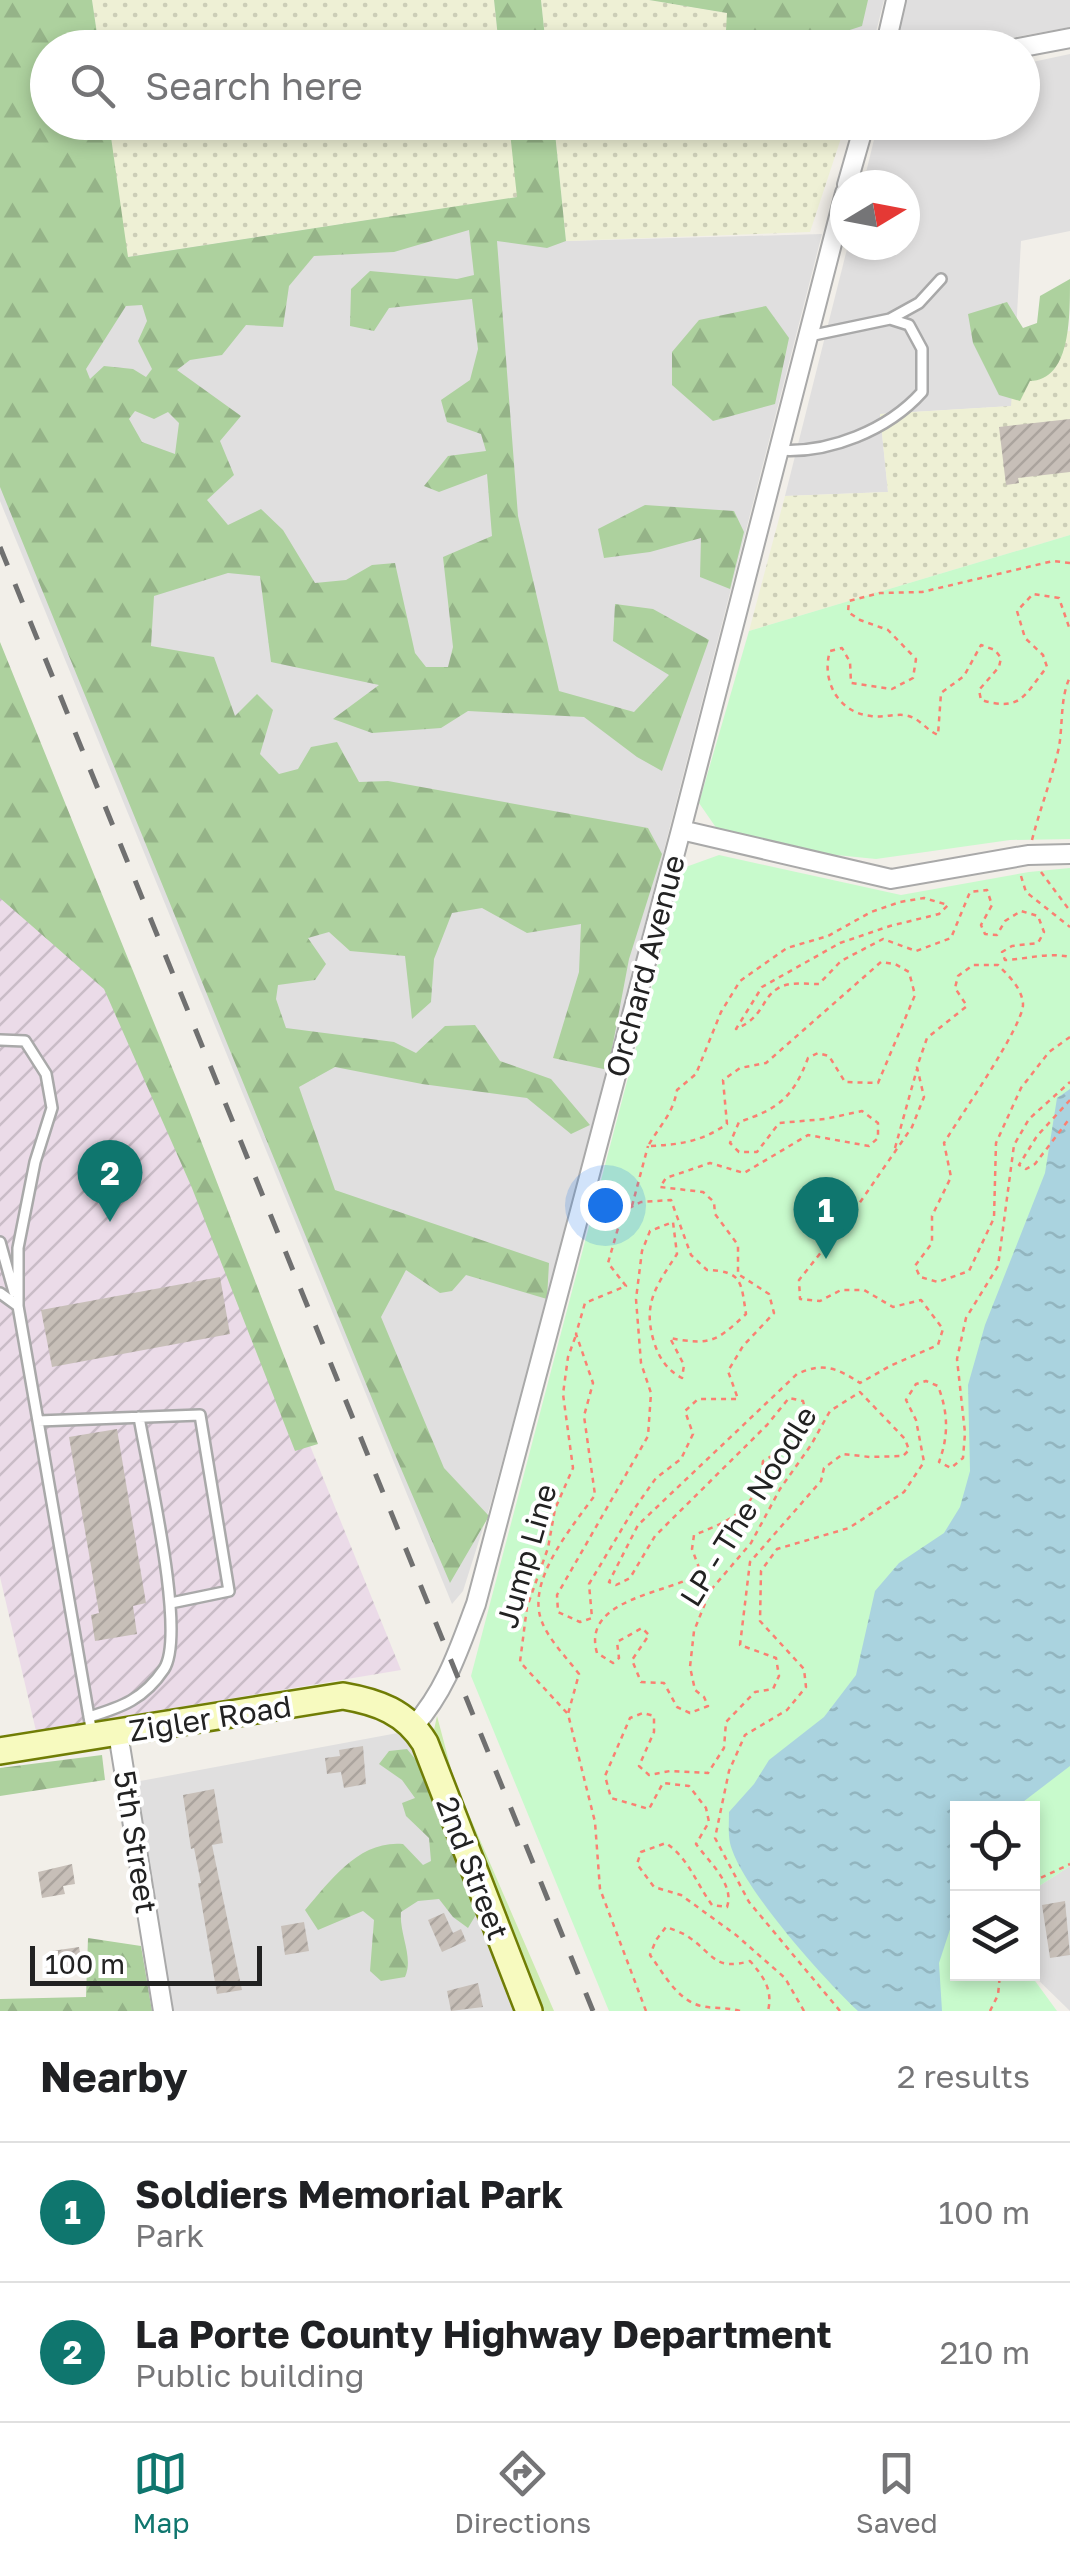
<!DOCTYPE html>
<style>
body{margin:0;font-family:"Golos Text",sans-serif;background:#f2f2f2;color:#202124}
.controls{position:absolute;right:30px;bottom:30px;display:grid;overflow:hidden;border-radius:0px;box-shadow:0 5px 15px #0003}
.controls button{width:90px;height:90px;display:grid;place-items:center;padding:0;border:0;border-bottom:2px solid #e0e0e0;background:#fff;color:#202124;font:50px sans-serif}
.compass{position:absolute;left:830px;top:170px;width:90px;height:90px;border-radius:50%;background:#fff;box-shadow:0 5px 15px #0003;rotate:80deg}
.scale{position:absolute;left:30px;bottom:25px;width:232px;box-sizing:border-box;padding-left:10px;border:5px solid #222;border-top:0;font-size:28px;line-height:35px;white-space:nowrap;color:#222;-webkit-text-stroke:8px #fff;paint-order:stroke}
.you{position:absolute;left:605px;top:1205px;width:35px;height:35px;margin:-25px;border:8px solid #fff;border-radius:50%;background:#1a73e8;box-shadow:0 0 0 15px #1a73e833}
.badge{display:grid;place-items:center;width:65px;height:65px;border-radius:50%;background:#0f766e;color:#fff;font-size:32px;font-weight:700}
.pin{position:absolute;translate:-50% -82px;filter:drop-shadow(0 2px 5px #0008)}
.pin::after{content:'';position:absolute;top:52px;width:35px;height:30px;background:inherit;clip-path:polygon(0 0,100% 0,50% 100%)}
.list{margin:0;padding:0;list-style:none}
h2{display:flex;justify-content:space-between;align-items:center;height:130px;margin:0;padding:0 40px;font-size:42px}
h2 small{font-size:32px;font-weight:400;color:#757577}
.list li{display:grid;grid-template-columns:65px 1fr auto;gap:30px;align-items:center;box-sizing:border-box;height:140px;padding:0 40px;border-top:2px solid #e0e0e0}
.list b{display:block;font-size:38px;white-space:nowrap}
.list p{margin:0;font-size:32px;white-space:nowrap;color:#757577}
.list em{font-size:32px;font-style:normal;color:#757577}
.icon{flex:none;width:55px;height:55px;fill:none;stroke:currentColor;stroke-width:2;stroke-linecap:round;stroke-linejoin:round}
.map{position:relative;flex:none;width:1070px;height:2011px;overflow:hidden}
.search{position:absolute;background:#fff;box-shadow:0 5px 15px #0003;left:30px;right:30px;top:30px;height:110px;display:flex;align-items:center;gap:25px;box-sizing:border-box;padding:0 35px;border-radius:55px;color:#757577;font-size:38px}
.sheet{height:410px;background:#fff}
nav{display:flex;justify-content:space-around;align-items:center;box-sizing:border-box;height:140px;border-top:2px solid #e0e0e0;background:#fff;font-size:28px;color:#757577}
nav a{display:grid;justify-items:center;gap:5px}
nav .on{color:#0f766e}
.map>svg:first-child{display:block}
</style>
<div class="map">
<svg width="1070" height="2011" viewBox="0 0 1070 2011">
<defs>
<pattern id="industrial-furrows" width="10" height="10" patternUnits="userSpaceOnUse" patternTransform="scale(2.5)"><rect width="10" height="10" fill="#ebdbe8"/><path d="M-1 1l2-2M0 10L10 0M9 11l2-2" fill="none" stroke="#c9bcc7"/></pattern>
<pattern id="farmland-dots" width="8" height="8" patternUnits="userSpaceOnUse" patternTransform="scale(2.5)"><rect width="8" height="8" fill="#eef0d5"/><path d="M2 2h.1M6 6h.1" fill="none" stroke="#ccceb7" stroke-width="1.8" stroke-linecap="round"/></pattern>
<pattern id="forest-firs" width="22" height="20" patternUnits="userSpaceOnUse" patternTransform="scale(2.5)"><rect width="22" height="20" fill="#add19e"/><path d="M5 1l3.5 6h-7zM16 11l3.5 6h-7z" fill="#95b388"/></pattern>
<pattern id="water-ripples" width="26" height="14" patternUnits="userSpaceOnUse" patternTransform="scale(2.5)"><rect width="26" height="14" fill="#aad3df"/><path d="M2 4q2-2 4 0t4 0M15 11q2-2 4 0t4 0" fill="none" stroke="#92b5bf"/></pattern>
<pattern id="building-hatch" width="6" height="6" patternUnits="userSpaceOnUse" patternTransform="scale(2.5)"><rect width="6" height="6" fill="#c7bfb8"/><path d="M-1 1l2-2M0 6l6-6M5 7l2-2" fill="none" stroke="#aba49e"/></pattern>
</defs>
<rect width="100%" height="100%" fill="#f2efe9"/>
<path fill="#e0dfdf" d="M677 0H884L872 48 725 47 727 13 676 5Z
M905 0H1070V27L962 47H901L895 42Z
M1070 54V231L1021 241 1012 406 880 414 888 492 785 496 848 245H905V185H863L878 123 1022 122 1023 64Z
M518 197 566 241 822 234 577 1189 490 1506 463 1591 452 1604 0 501V437L127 257Z
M403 1732 418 1755 521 2011H170L135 1782Z
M1070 1866V2011L1032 1974 1033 1890Z"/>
<path fill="url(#industrial-furrows)" d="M71 856 401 1670 36 1731 0 1577V867Z"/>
<path fill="url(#farmland-dots)" d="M92 0H494L499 47H99Z
M541 0H649L728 13 725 47H546Z
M109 123H509L518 197 127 257Z
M554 123H846L810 232 566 241Z
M1070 331V535L749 631 785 496 888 492 880 414 1011 406 1016 337Z"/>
<path fill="#cdebb0" d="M437 1716 454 1780 554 2011H538L446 1779 434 1730Z"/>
<path fill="url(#forest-firs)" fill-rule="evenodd" d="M0 0H92L99 47 48 48V122L109 123 128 257 517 197 509 123H554L566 241 547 248 497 241 518 516 559 691 634 712 669 675 613 641 615 604 653 609 709 640 662 771 637 757 584 717 468 711 441 728 372 733 333 719 379 685 271 662 260 576 228 573 154 596 151 646 214 657 235 716 257 694 273 710 260 754 279 774 298 769 311 747 337 742 359 782 388 781 648 828 662 854 629 959 608 1070 553 1058 579 972 581 924 527 933 482 908 452 913 434 959 431 1002 412 1019 405 956 350 951 329 932 308 938 326 964 315 980 278 985 276 999 286 1028 394 1042 416 1053 445 1026 475 1025 500 1061 551 1079 590 1125 571 1134 527 1098 422 1084 335 1067 299 1087 335 1190 549 1263 547 1299 466 1275 452 1291 440 1293 406 1270 381 1317 444 1468 489 1516 450 1583 393 1450 0 487ZM469 230 474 275 457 279 370 271 351 289 350 326 374 331 389 308 472 299 478 349 470 380 441 400 447 422 481 434 486 451 448 456 424 486 439 492 487 474 492 536 443 557 453 647 448 667H426L415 653 395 563 372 565 346 580 315 583 283 530 261 509 228 525 207 500 234 475 220 441 241 416 177 370 190 360 222 355 246 325 283 327 289 286 314 256 394 252ZM142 305 147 321 138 341 152 369 146 377 133 369 104 366 90 379 86 369 126 306ZM135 411 154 419 168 412 179 423 175 454 142 442 129 419Z
M494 0H541L546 47H499Z
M649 0H868L862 26 798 47 725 48 727 13Z
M1070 279C1070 321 1070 380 1030 381L1020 401 999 395 973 343 968 314 1007 302 1023 328 1037 323 1040 296Z
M766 306 789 338 775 404 713 421 672 385V352L699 320Z
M645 505 734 511 744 532 730 589 700 577 701 538 650 552 604 558 598 529Z
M0 642 186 1102 318 1444 295 1451 192 1188 104 989 0 898Z
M407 1749 416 1760 477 1913 468 1928 453 1917 439 1899 418 1901 401 1912C399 1934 414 1957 405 1977L381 1981 370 1971 374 1920 363 1911 318 1930 305 1910C331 1880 359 1840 403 1844L423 1865 431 1861 429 1838 406 1816 402 1803 415 1798 402 1780 379 1764 389 1751Z
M102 1755 105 1780 0 1796V1768Z
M88 1938 141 1946 152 2011H0V1999L86 1997Z"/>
<path fill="#c8facc" d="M1070 535V839L1010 840 876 859 786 850 717 829 699 803 749 631Z
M719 855 901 895 1029 872 1070 868V1866L1033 1890 1032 1809H958V1974H1030L1057 2011H609L471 1676 683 868Z"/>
<path fill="url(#water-ripples)" d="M1070 1089V1766L1015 1808 958 1809 957 1908 939 1963 942 2011H858C825 1980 740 1886 730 1843 728 1833 729 1822 729 1812L754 1784 769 1760 824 1717 856 1675 875 1591 899 1563 944 1533 960 1507 970 1471 968 1385 985 1325 1045 1173 1057 1098Z"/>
<path fill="url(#building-hatch)" d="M1070 419V472L1018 478 1019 483 1006 485 999 427Z
M220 1277 230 1334 52 1367 41 1310Z
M117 1429 146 1603 133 1606 137 1634 95 1641 91 1615 99 1613 69 1437Z
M363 1746 366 1784 344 1788 341 1772 327 1774 325 1758 340 1756 339 1750Z
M214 1789 223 1843 212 1845 242 1990 217 1994 198 1883H201L194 1848 191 1849 183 1795Z
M72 1864 75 1884 63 1886 65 1894 42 1898 38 1872Z
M1065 1901 1070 1955 1050 1958 1042 1905Z
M444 1913 453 1933 461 1929 466 1941 442 1952 428 1920Z
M304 1922 309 1951 285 1955 281 1926Z
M79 1947 83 1969 55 1974 52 1951Z
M478 1983 483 2007 451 2011 447 1991Z"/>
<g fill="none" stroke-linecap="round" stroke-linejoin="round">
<g stroke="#a9a9a9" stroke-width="14">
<path id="lane" d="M890 319 919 303 941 279
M778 450C829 454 888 430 922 392V349L909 325 890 319 809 336
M0 1040 25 1041 46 1074 52 1108 35 1162 18 1248V1306
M0 1242 14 1292
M0 1293 18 1306 38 1421
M89 1717C122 1707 144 1699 164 1669 187 1634 147 1465 139 1417
M92 1734 38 1421 200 1415 229 1591 171 1603"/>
</g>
<g stroke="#a9a9a9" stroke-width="22">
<path id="street" d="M885 48 896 0
M1018 48 1070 38
M847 185 865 122
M681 830 891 879 1028 855 1070 854
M414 1726C446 1690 459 1649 476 1604L681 830 845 193
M118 1733 163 2011"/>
</g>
<g stroke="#707d05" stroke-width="30">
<path id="secondary" d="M0 1751 343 1696C378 1702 406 1712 425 1743L529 2011"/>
</g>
<path stroke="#fa8072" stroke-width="2.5" stroke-dasharray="5 5" stroke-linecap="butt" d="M1070 563 1053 561 922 592 880 593 849 601 848 612 860 620 888 630 916 659 913 678 892 689 851 683 850 662 842 648 830 651C821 680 838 713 871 716 882 718 893 714 904 715 920 717 924 729 938 735L941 693 964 676 981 645 995 650 1001 658 999 667 979 690 981 700C1022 712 1024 695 1047 667L1043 655 1025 638 1017 611 1033 594 1059 598 1070 630
M1032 840C1040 809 1052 778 1059 747 1063 724 1060 698 1070 677
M1041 872 1070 911
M1021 876 1026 892 1070 927
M1070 1100 1037 1136 1019 1165 1026 1169 1035 1164 1070 1118
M895 1148 917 1069
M632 1206 648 1146
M567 1713 520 1662 527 1607 548 1548 555 1509 573 1468 563 1394 568 1357 576 1335
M1032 1882 1070 1864
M646 2011 600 1889 595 1822 568 1714 579 1674C567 1658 549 1640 542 1622 525 1581 573 1526 595 1495L584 1416 593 1383 576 1334 585 1303 626 1286 608 1263 623 1211 641 1202 671 1200 691 1255 707 1270C743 1271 741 1283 746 1314 717 1341 711 1346 670 1338L684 1365 682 1378C667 1370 659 1358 654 1342 642 1303 657 1285 677 1254L673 1222 650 1231 642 1251 636 1299 641 1363 651 1393 648 1436 557 1595 558 1612 580 1622 592 1618 589 1584 632 1512 656 1478 681 1459 693 1434 685 1411 698 1399H738L728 1371 743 1346 774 1313 769 1294 738 1274V1245L715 1214 714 1202 703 1192 660 1187 666 1178 710 1163 744 1173 808 1135 869 1146 878 1138V1123L862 1111 825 1119 779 1123 757 1152H739L730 1143 739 1122C778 1109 793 1098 808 1058L818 1053 829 1056 845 1082 878 1083 915 995 909 972 895 964 881 962 766 1063 740 1068 723 1080 727 1124C701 1142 678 1145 648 1146 660 1125 673 1114 677 1090L696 1074 721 1012 740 981 787 948 828 936 871 912 900 902 924 898 948 905 939 914 890 926 840 943 762 987 736 1029C764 1017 761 999 777 989 788 981 806 984 819 984L841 961 883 939 916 951 951 938 970 892 987 890 992 905 981 925 985 934 997 935 1005 921 1021 911 1038 916 1044 932 1038 943 1012 946 1002 952 1005 960C1028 959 1048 952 1070 957
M740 2011C727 2007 714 2009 701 2006 677 2000 664 1974 650 1955L656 1940 666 1927C674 1930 684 1933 690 1938 714 1955 715 1971 750 1961 764 1977 773 1990 768 2011
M804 2011 785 1978 736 1935 681 1895 654 1887 637 1864 641 1852 666 1843C689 1859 696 1883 712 1905L727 1907C735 1884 708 1861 696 1844L709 1822 706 1808 689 1786 663 1783 649 1809 611 1798 605 1776 630 1718 643 1713 654 1716V1732L639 1766 649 1775 670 1771 708 1773 724 1748 726 1722 755 1692 773 1689 779 1676 776 1658 740 1645 750 1562 821 1481 824 1468 843 1454 870 1457 903 1456 909 1450 905 1439 860 1392 830 1411 811 1445 780 1489 751 1543 710 1591 694 1631 690 1667 695 1690 704 1697 708 1706 690 1713 677 1707 664 1683 641 1682 632 1660 649 1635 642 1628 617 1642 619 1658 613 1663 597 1653C581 1598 668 1594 701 1573L692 1549 694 1535C735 1519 757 1509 763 1461 788 1447 812 1432 803 1401L789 1398 767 1425 655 1536 630 1578 616 1585 609 1582 638 1525 797 1374C823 1362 837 1368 860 1383L890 1366 938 1345 943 1329 921 1300 893 1307 864 1290H841L820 1301 800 1299 799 1280 854 1211 912 1127 924 1097 917 1067 927 1038 967 1006 955 988 958 976 973 965H998C1008 975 1022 988 1023 1004 1024 1025 959 1118 944 1143L951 1177 932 1216V1243L915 1266 920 1277 938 1282 969 1271 994 1218 996 1143 1021 1088 1049 1052 1070 1037
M840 2011 749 1902 715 1838 729 1771 745 1735 787 1710 806 1687 804 1669 760 1621 761 1571 777 1549 849 1528 904 1492 924 1462 916 1420 906 1400 916 1384 926 1381 938 1386C948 1412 949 1435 939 1462L951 1468 963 1458 965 1433 957 1359 966 1318 998 1266 1014 1145 1029 1119 1070 1082
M990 2011 998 1995 1000 1974"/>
<use href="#lane" stroke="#fff" stroke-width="9"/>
<use href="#street" stroke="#fff" stroke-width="18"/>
<use href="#secondary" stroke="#f7fabf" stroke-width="25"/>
<path stroke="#707070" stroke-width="5" stroke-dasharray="20 20" stroke-linecap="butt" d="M0 547 593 2011"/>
</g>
<g text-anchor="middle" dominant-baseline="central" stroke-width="8" stroke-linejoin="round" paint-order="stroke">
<g font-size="30" fill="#222" stroke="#fff">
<text transform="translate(645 966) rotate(-75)">Orchard Avenue</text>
<text transform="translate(748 1506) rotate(-58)">LP - The Noodle</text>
<text transform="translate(526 1556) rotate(-74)">Jump Line</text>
<text transform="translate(210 1718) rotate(-9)">Zigler Road</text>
<text transform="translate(136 1842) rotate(81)">5th Street</text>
<text transform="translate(473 1868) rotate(69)">2nd Street</text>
</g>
</g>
</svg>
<div class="controls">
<button><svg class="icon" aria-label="locate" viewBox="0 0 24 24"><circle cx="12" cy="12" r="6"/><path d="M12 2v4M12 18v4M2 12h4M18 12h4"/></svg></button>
<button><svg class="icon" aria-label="layers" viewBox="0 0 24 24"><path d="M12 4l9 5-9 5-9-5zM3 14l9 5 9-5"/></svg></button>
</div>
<svg class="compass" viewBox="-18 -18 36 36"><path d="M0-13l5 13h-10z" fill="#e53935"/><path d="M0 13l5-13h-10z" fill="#757577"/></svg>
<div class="scale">100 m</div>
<div class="you"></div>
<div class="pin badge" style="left:826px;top:1259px">1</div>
<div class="pin badge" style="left:110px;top:1222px">2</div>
<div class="search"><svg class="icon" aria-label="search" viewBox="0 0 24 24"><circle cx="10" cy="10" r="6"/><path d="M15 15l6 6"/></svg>Search here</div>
</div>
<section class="sheet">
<h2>Nearby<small>2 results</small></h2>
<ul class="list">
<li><span class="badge">1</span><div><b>Soldiers Memorial Park</b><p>Park</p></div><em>100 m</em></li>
<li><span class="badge">2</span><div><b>La Porte County Highway Department</b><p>Public building</p></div><em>210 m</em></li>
</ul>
</section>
<nav>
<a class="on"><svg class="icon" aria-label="map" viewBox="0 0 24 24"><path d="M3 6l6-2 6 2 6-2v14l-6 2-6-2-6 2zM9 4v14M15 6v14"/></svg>Map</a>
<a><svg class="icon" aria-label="directions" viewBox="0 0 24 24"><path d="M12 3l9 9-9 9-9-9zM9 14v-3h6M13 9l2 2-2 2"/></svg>Directions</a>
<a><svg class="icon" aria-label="saved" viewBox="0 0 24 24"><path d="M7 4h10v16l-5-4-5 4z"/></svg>Saved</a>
</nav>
